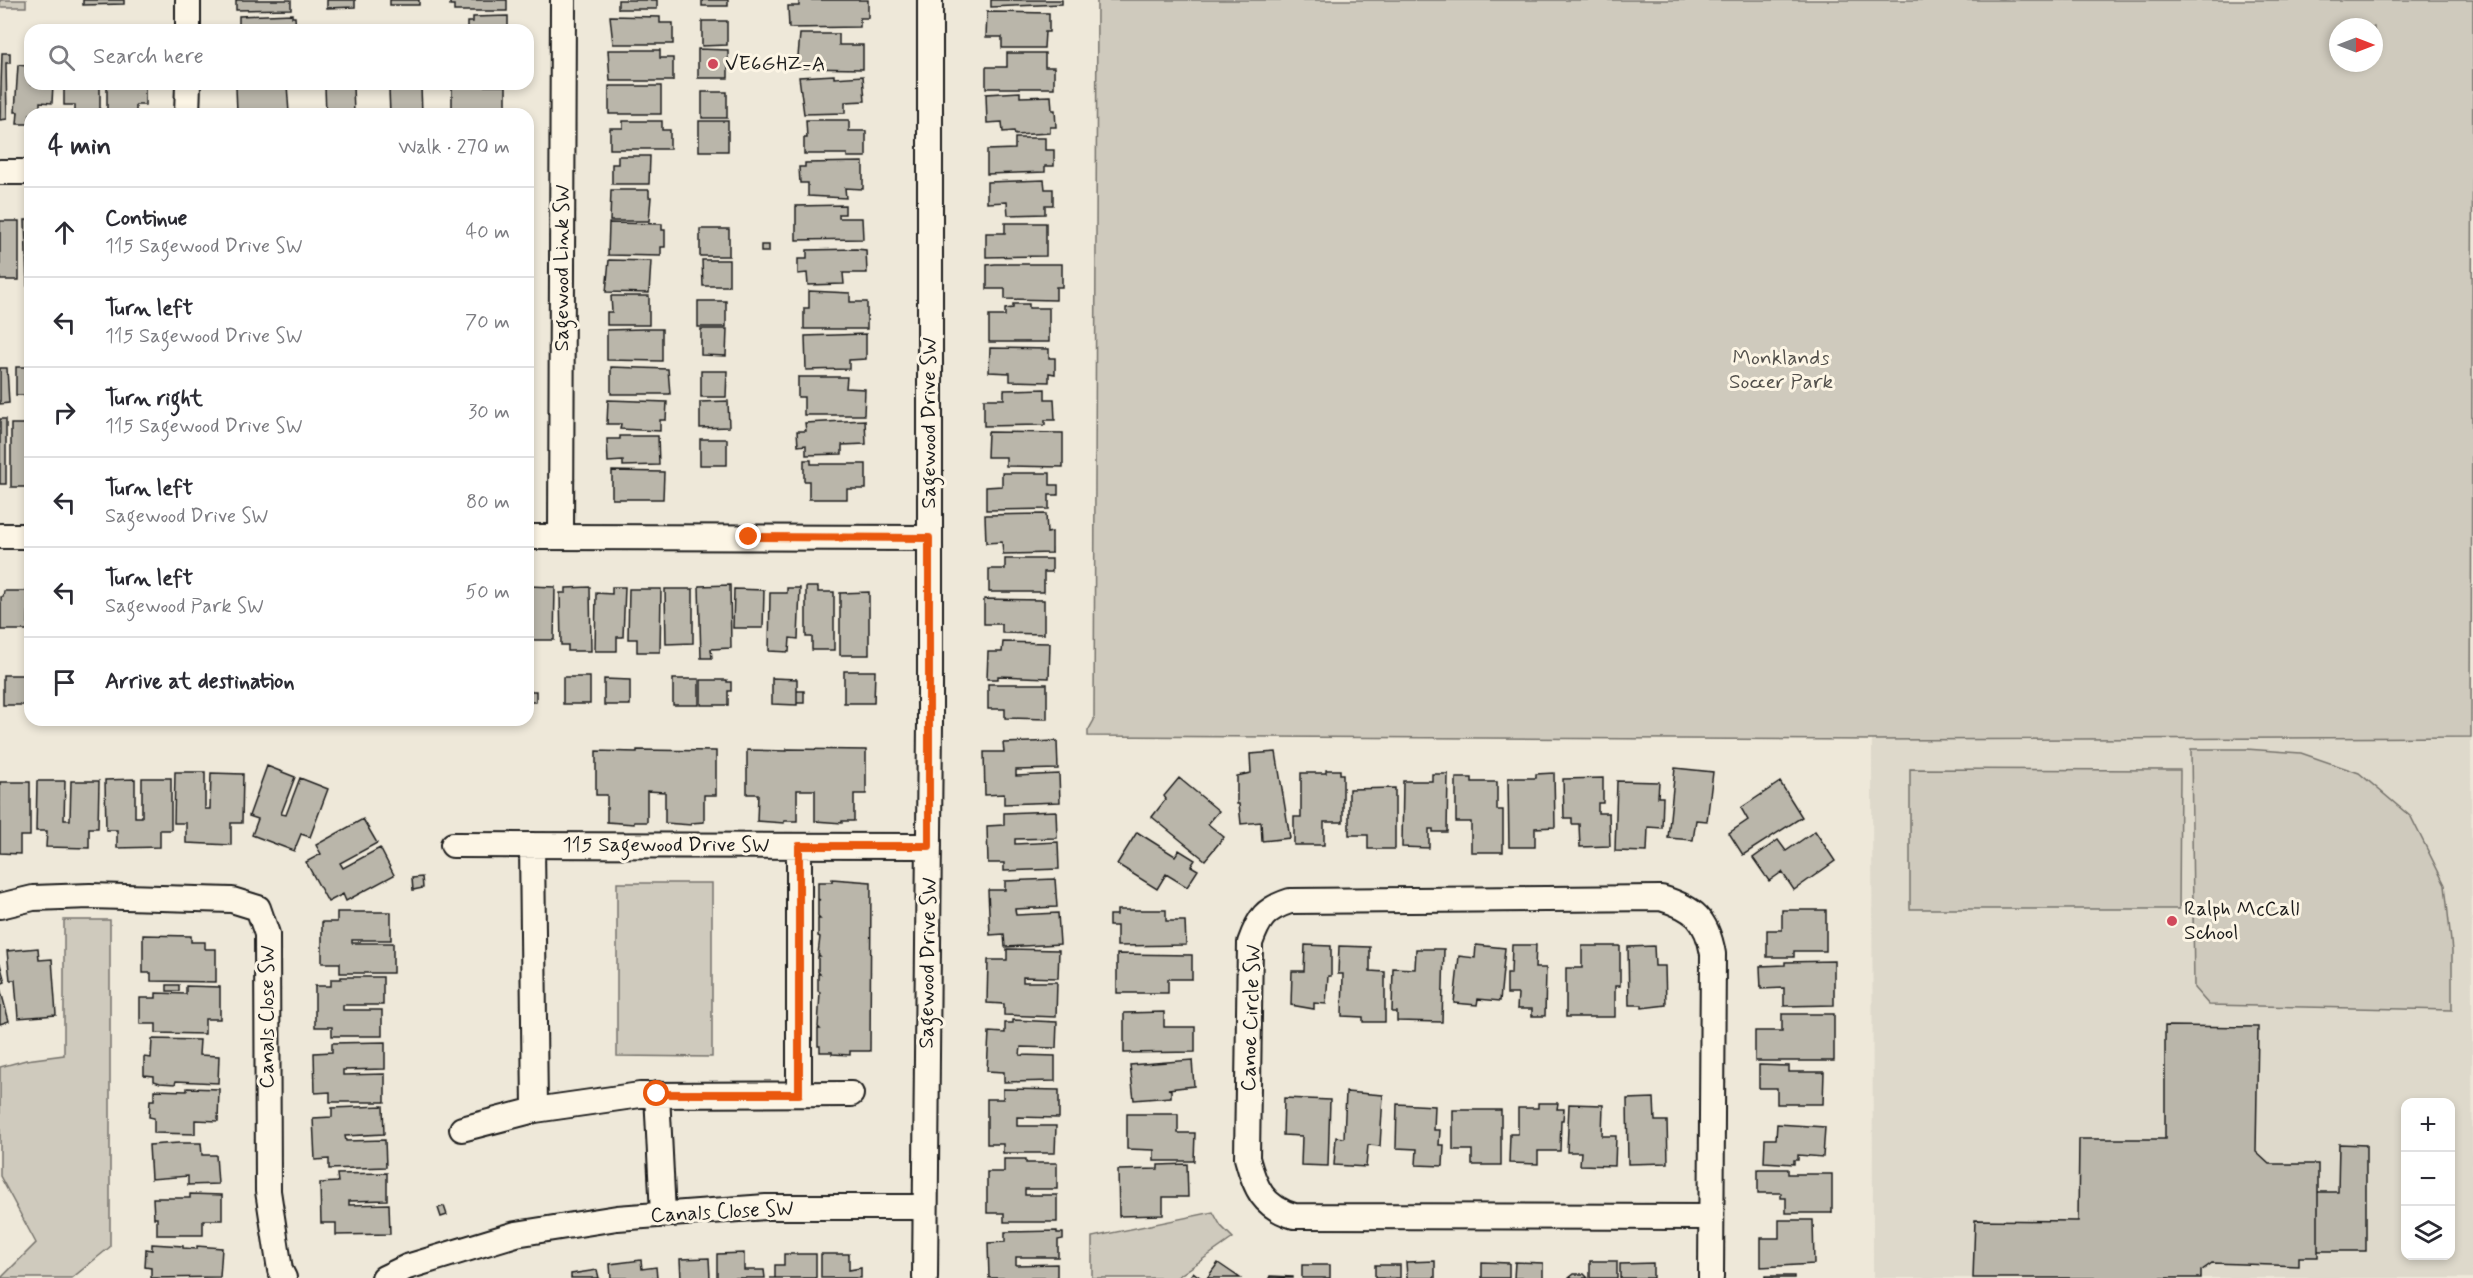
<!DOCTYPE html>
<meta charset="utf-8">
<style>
body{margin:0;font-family:Mynerve,sans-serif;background:#f7f7f7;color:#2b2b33}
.controls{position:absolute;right:18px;bottom:18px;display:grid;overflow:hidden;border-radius:12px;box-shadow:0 3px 9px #0003}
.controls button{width:54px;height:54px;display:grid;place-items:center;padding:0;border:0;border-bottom:2px solid #e1e1e2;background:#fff;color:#2b2b33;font:30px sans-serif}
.compass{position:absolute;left:2329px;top:18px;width:54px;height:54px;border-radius:50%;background:#fff;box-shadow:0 3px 9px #0003;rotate:90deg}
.stop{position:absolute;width:18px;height:18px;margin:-14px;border:4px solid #ea580c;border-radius:50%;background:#fff}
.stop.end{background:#ea580c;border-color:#fff;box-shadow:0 2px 6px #0008}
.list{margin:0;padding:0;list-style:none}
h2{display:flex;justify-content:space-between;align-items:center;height:78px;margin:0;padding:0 24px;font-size:26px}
h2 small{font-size:20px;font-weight:400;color:#7c7c81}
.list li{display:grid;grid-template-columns:39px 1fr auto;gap:18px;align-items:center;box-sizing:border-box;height:90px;padding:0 24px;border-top:2px solid #e1e1e2}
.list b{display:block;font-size:22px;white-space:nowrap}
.list p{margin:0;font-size:20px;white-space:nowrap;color:#7c7c81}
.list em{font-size:20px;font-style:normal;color:#7c7c81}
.icon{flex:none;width:33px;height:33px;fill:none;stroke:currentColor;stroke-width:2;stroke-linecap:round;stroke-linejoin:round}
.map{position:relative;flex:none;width:2473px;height:1278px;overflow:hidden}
.search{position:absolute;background:#fff;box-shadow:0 3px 9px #0003;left:24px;top:24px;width:510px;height:66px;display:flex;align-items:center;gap:15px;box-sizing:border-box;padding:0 21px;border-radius:18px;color:#7c7c81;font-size:22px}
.panel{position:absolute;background:#fff;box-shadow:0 3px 9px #0003;left:24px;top:108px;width:510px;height:618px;border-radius:18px}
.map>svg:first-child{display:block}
</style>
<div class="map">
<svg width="2473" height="1278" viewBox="0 0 2473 1278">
<rect width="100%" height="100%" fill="#eee8d9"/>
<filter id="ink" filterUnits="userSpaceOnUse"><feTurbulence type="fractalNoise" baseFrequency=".0167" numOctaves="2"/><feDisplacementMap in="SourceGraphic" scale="12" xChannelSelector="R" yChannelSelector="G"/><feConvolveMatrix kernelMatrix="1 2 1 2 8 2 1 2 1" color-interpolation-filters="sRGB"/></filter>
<g filter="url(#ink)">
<path fill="#ded9cb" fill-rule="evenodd" d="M2471 737 2473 1278H1873L1872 740ZM2406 1102H2450V1256H2406Z"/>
<path fill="#cfcabd" stroke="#76736c" stroke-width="1.5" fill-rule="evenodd" d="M0 0H26V7H0Z
M1097 0H2473L2471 737 1872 740 1088 736V731L1094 720ZM2338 27H2374V63H2338Z
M2191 749H2246L2301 753 2359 773 2411 817 2445 885 2452 951V1010L2209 1005 2194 988Z
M1910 769 2180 770 2179 909H1910Z
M617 883H712V1057L617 1056Z
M64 920H110V1247L72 1278H1L36 1243 0 1176V1067L26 1060 64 1055Z
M1213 1212 1221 1226 1233 1238 1176 1278H1092V1237Z"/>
<path fill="#bab6aa" stroke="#1c1c1c" stroke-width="1.5" d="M83 0H124V4L83 5Z
M236 0H291V9L236 10Z
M327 0H355V7L327 8Z
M390 0H419V5H390Z
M450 0H507V11H454V5H450Z
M618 0H657V9H618Z
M702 0H728V6H702Z
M799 0H868V18H860V27L789 28 788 6H799Z
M991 0H1062V4L991 7Z
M987 12 1049 13V32H1045L1044 48H1002V37H986Z
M292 14V17H295L296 30H239V16Z
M508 16V30H467V22H473V17Z
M610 16 660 17V23H673V44H613Z
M702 21H727V45L702 46Z
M800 34H839V45H863V69L797 68Z
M698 49 728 50V78H698Z
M608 50H660V58H673V81H610Z
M2 53H10V63H6L7 119 0 120Z
M1007 53H1045V67H1054V88H986V67H1007Z
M27 57H30V84H53L52 103 40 102V114H30V124H17L18 112H15L18 65 27 66Z
M834 75V78L863 76 865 101 845 102V113L804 114 799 77Z
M64 84H100V114H75V105H64Z
M107 84H145V105H136V114H107Z
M287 85 289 113 251 114V111L237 112 236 87Z
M353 86 354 114H326L325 87Z
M452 86H506V114H452Z
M609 86H661V114H609Z
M421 87 422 114H390L389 89Z
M702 92H727V118H702Z
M1020 92V97L1051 96 1052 110H1055L1056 127H1050V133L1015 135 1014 131 1003 132 1002 122 987 123 986 94Z
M806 120H849V131H866V157H847V154H804V138H807Z
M623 121H662V130H670V149H610V128H623Z
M699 121H728V151H699Z
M1015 138H1045V150H1054V166H1045V172L987 174V150L1015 149Z
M618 156H650L649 184H612V164H618Z
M863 162V189L845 188 846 198 808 196V183H800L799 167H805V163Z
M1044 180 1045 189H1053V205H1045V214L1008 215 1007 202 987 203V182Z
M611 190H649V197H651L649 221H610Z
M845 205V214H839V218H862L863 239 796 240V206Z
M25 220H30V286H27Z
M0 221H19V280H0Z
M609 223 662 224V230H665V247H661V256L608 255Z
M1005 223H1046V256L986 257V233H1005Z
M700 229H729V256H700Z
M761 245H769V252H761Z
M856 249 866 250 867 273H843L844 284 808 285 807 273 798 274V259H807V250Z
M609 260 651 261 649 293 606 292Z
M702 260H729V286H703Z
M995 264H1062V287H1056V300L1005 299V289H987V265Z
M809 291 850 293V302H867V329H804V308H809Z
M611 296H649V325H607V312H612Z
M698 301H726V327H698Z
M1013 304H1029V308H1049V342H989V316H1005V309L1013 308Z
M643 329H662V361L607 360V330Z
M701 329H727L726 356 701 355Z
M866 334V359L849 360V369L806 370 805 336Z
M990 348 1049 349V358H1055V374L1049 373V382L1010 381V373L989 372Z
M16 367H30V395H16Z
M611 367 668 369 670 394H611Z
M0 368H7L9 403 0 404Z
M701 371H727L726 397H701Z
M798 377H847L846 388 865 389 864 415H804V397H798Z
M1045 389V399H1054L1055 420H1045V425L984 426V399H1004V390Z
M608 400 667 402 666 420H660V431L620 429 621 424H607Z
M728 401 729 427 700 428V402Z
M0 419H6V484H0Z
M865 420 866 444 842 445V454L806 455V445L798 446 797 431H806L805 423Z
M11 424H30V487H11Z
M988 432 1063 433V467L1006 466V457H987Z
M620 436H658L659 465 623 466V461L608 462 607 439H620Z
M700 439H727V465H700Z
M804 460H811V464H866V489H847V499H809V481H804Z
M612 471 664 472 663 499H612Z
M1002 473H1050V485H1058V495H1049V509L986 510V487L1002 486Z
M1046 514 1047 533 1052 532V553L1003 554 1002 542 986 543 985 515Z
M1005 559H1052V572H1044V592H989V569H1005Z
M730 585 731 648 711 649 712 658H701L699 586Z
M528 586 555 587 554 640H528Z
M590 587 591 651H568V645H561L560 593H566V588Z
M612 587H625L623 637H617V651H595L596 593 612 594Z
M806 587H818V592H834V650H812V637H806Z
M787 588H800L798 639 790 638 789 652 769 651 770 593H787Z
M629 589H661L660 652H637V639H628Z
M665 589H693V643L666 644Z
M734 589 764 590 763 628H733Z
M4 591H29L28 630H1V597H3Z
M869 592V655H840V593Z
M984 599 1044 600V634L1002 633V624H984Z
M1003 642 1050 643 1049 678 998 676V679H987L988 652H1002Z
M844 671H875L874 703H844Z
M3 675H30V705H3Z
M563 677H590V704H563Z
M772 678 797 679V705L772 704Z
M604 679 630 680V705H604Z
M673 679H699V705H673Z
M701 680H727V682H731V691H728V705H701Z
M988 684H1047V719L1005 718V709H988Z
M528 691H536V702H528Z
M797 691H804V703H797Z
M1057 741 1058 769 1016 770V776L1059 774 1060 802 1004 804V794L985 795 984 752H1004L1003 743Z
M787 749 866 750V794H854V821H842V823L815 821V790H797V821H784V823L757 821 758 794H747V750L787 751Z
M637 750 716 751V795H704V822L691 823V825L665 823V792L647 791V822H634V824L607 822V795H596V751L637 752Z
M1276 752 1290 838 1262 841 1261 822 1241 824 1239 804H1237V776L1251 773 1250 754Z
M267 766 295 777 281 814 286 815 300 778 328 789 310 837 301 834 294 851 252 835 258 819 249 816Z
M1675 768 1713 772 1707 821 1696 820 1693 840 1668 838Z
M1326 770H1340V774H1343V822H1324V845H1294V817H1301V773H1326Z
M175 772H205V809H210L211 773 243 774 242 823H231V845L186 843V823H174Z
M1554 773 1555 827 1535 828V847H1509L1508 778H1536V774Z
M1432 774H1448L1447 832H1433V829H1429V848L1402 847 1403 781H1432Z
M142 778H171V830H160V847L117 848V830H106L105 780 135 779V817H142Z
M1179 778 1219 811 1208 824 1224 837 1205 860 1152 817 1166 799 1164 796Z
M1456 778H1472V782H1497V810H1503V852H1471V822H1456Z
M1603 778V803H1598V813H1609L1610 846 1580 847 1579 824H1572V818H1564L1563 779Z
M37 781H65L64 820H70L71 781H99L98 828H89V848L46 847 47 831H36Z
M1617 781 1659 782 1658 797H1663L1662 828 1648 827 1647 852 1615 851Z
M0 782H30V836H20V854L0 853Z
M1780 782 1802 817 1743 855 1729 833 1748 820 1741 808Z
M1395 788V849H1368V835H1349V789Z
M1056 811 1057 838 1015 839V844L1058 842 1059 869 1004 871V863H988L987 826 1004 825V813Z
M363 819 377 843 340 863 343 868 380 848 394 875 346 901 343 894 328 902 306 862 321 854 316 845Z
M1815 831 1835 861 1794 890 1782 872 1769 881 1753 858 1778 840 1786 851Z
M1137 832 1175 856 1179 850 1195 860 1191 866 1198 870 1187 887 1166 874 1157 889 1117 864Z
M422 877 423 888 413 890 412 878Z
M832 879 871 882 870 1051H850V1055L832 1054V1052H820V1046H818V1029H820L818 1027 820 992 818 991V974H820L818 972V956H820L818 954 820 937 818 936V919H820L818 917V900H820L818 899V882H832Z
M1055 879 1057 907 1015 909 1016 915 1058 913 1060 944 1005 947 1004 934 990 935 988 890H1005V881Z
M1117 910H1166V921H1185L1186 945 1117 946V926H1109V915H1117Z
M1782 910H1826V951H1794V957H1767V930H1782Z
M337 912H391V940H352V943H393V973H340V963H322V922H337Z
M143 935 191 936V942H205V949H216V982L151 981V973H143Z
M1305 945 1331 946V976H1328L1326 1004 1314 1003V1009L1291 1005 1292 971H1304Z
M1476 945 1505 948 1500 1001 1478 999 1477 1005 1454 1003 1459 956 1475 958Z
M1512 945H1536L1535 968H1546L1545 1016H1532V1009H1517L1518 994H1507V974H1511Z
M1339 946 1370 947V971L1385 972V1022H1363V1017L1342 1016 1343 974H1338Z
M1582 946H1620V986H1615V1017H1566V968H1582Z
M1654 946 1655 966H1665L1666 1005 1642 1008V1005H1629L1628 947Z
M38 948 39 960 52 959 56 1015 18 1018 15 980H10L7 951Z
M1007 949 1059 950 1058 978 1023 977V982H1057L1056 1017 1004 1015V1004L987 1003 988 960H1007Z
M1416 949H1444L1442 1022 1397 1021V1012H1392L1393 968 1415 969Z
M1117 954 1192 955V979H1168V993H1117Z
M1834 961V1005L1784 1006V988L1761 989 1760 966 1785 965V962Z
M0 964 5 982 0 984Z
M341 977H383V1005H343V1010H382V1036H332V1027H315V986H331V979H341Z
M167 985H179V991H167Z
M186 986 220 987V1019H205V1034L156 1033V1024H140V998H156V993L186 994Z
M0 988 9 1021 0 1024Z
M1164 1012V1027H1195V1052L1124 1053V1013Z
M1782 1014H1834V1061H1755V1031H1782Z
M1013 1020 1057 1022 1056 1048 1021 1047 1020 1055 1055 1056V1081L1004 1082V1072L987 1071 989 1032 1005 1033V1023H1013Z
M2165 1026 2258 1027 2256 1152 2269 1164H2318V1257H2299V1266L2212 1263 2201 1271V1278H1973L1975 1220 2078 1221 2079 1139H2165Z
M152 1039 200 1040 199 1055 219 1056 218 1083 176 1081 175 1084 160 1083 154 1081V1076L144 1075V1057L151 1058Z
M385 1042V1069L343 1070V1075L385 1074V1102H330V1092L315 1093 314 1053 332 1052V1043Z
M1192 1060 1194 1086 1168 1089 1171 1090V1097L1134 1100 1130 1065Z
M1759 1065 1789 1066V1072H1824L1823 1104H1777V1088H1759Z
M187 1088 219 1089 218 1121 195 1120V1134L154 1133V1118L149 1117 150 1100H154V1090L187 1091Z
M1003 1089 1059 1090V1118L1017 1117V1126H1056L1055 1153H1003V1144H987V1099H1003Z
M1346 1092 1383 1095 1380 1146 1368 1145 1366 1167 1334 1165 1336 1137 1344 1138Z
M1284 1098 1330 1100 1328 1166 1301 1165 1302 1136 1283 1135Z
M1654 1098 1655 1121H1667L1668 1163 1628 1164 1627 1099Z
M1538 1103H1558L1557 1109H1564L1563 1120H1561L1560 1151H1538V1164L1509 1163 1510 1134H1518V1108H1538Z
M1397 1104 1435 1106 1434 1130H1440L1439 1145H1444L1443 1166 1416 1165 1417 1149 1396 1148Z
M1569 1104 1603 1105 1602 1136H1616L1615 1166 1580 1165 1581 1152H1567Z
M383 1106 384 1134 345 1136 346 1141 385 1140 386 1167 329 1169V1159L315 1160 313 1118 332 1117V1108Z
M1453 1110H1501V1165H1472V1150H1453Z
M1127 1114H1178V1133H1195L1194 1161H1154V1150L1127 1149Z
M1777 1124 1825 1127 1823 1157 1798 1155V1160H1794V1164L1764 1162 1765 1139H1776Z
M179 1143H201L202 1155H216L218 1184 188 1185V1176L151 1179 149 1145Z
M2339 1144 2366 1145V1251H2318V1192H2338Z
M1004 1159H1026V1163H1057V1189H1025V1195H1057V1222H1004V1213H987V1172H1004Z
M1187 1164 1188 1197H1163V1215L1119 1216 1118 1170 1158 1169V1165Z
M1758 1169H1788V1174H1832V1213H1786V1198H1781V1193H1758Z
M387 1173V1200L349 1201V1205L389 1204 390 1234 336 1235V1223H321L320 1183 338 1182 337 1174Z
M190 1194 222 1195V1220H203V1235H157V1218H154L153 1198H190Z
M444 1206 447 1215 441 1217 438 1208Z
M1779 1220H1813L1814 1264 1761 1267V1238H1779Z
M1057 1231V1233H1063V1239L1058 1240V1257H1016V1265L1057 1264V1278H989L988 1243 1005 1242V1232Z
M152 1244 183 1246V1248L197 1249V1246L222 1248 220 1277 151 1278V1268L145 1267 146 1249 152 1250Z
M744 1253V1270H764L765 1278H717V1254Z
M784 1254H816V1278H770H775V1265H784Z
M821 1254H849V1270L861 1268V1278H821Z
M709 1258 710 1278H681L680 1259Z
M641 1260 642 1269 656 1267 657 1278H611L610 1264Z
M1435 1261V1278H1407L1406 1262Z
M1590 1261H1617V1278H1590Z
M1482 1262 1509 1263V1278H1482Z
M1515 1262 1543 1263V1278H1514Z
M1218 1263 1240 1278H1207Z
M1653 1263V1278H1620V1264Z
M1302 1265H1330V1278H1302Z
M1375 1265H1400V1278H1375Z
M597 1270 599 1278H571V1274Z
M1193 1272 1201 1278H1189Z
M1574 1274H1584L1588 1278H1569Z
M1270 1276 1293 1277V1278H1269Z
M1765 1276H1794V1278H1765Z"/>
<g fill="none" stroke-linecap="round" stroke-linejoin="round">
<g stroke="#1c1c1c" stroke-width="28">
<path id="minor" d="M188 30V0
M187 114 188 84
M0 172H30
M0 536H30
M528 537 929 538
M561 537 563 0
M453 845 929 846
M532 845 535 1110
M799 846V1094
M0 906 33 898 90 896 232 900 258 908 267 934 268 1191 280 1270 284 1278
M657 1094 663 1214
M462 1129 535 1110 640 1095 851 1094
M1711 1217 1294 1216C1263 1207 1255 1188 1247 1158L1250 943C1259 918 1265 909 1290 901L1661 898C1694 908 1707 919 1713 954L1711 1278
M384 1278 407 1267 516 1234 617 1218 766 1207H925
M925 1278 930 723V0"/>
</g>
<use href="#minor" stroke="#fcf5e5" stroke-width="24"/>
</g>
</g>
<g fill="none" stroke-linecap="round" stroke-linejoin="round" filter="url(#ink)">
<path stroke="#ea580c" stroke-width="8" d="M657 1094H799V846H929V538L749 537"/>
</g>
<g fill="#d1495b" stroke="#fcf5e5" stroke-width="2">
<circle cx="713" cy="64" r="6"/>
<circle cx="2172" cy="921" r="6"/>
</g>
<g text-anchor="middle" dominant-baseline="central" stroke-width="6" stroke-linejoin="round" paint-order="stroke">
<g font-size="21" fill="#1c1c1c" stroke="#fcf5e5" text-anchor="start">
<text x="725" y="64">VE6GHZ-A</text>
<text x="2184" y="909">Ralph McCall<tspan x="2184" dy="24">School</tspan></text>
</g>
<g font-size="21" fill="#1c1c1c" stroke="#fcf5e5">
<text transform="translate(562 268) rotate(-90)">Sagewood Link SW</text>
<text transform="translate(929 423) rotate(-90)">Sagewood Drive SW</text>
<text x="666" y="845">115 Sagewood Drive SW</text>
<text transform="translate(928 963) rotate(-89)">Sagewood Drive SW</text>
<text transform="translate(267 1017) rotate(-90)">Canals Close SW</text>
<text transform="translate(1251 1018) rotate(-88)">Canoe Circle SW</text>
<text transform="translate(722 1212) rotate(-3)">Canals Close SW</text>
</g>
<g font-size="21" fill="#52504c" stroke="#fcf5e5">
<text x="1781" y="358">Monklands<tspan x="1781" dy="24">Soccer Park</tspan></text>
</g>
</g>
</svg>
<div class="controls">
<button>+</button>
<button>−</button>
<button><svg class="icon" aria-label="layers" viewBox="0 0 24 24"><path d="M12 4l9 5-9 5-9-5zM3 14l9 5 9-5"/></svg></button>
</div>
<svg class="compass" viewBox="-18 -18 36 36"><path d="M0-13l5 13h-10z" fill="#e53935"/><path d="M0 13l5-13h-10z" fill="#7c7c81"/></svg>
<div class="stop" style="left:657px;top:1094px"></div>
<div class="stop end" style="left:749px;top:537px"></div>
<div class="search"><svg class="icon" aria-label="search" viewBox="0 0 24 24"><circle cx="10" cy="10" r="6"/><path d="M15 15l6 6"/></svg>Search here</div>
<section class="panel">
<h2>4 min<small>Walk · 270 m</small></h2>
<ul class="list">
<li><svg class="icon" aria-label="ahead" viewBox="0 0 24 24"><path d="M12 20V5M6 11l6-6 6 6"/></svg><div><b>Continue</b><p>115 Sagewood Drive SW</p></div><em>40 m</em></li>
<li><svg class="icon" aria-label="left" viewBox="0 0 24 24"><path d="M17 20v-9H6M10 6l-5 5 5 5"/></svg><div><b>Turn left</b><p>115 Sagewood Drive SW</p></div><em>70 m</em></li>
<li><svg class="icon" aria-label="right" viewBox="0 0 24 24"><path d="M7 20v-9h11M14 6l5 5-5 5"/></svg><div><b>Turn right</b><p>115 Sagewood Drive SW</p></div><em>30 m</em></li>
<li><svg class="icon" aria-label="left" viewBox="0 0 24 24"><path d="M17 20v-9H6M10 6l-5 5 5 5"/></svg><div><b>Turn left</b><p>Sagewood Drive SW</p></div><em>80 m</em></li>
<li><svg class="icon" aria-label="left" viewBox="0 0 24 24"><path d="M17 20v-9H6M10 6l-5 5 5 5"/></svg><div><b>Turn left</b><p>Sagewood Park SW</p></div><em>50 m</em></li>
<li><svg class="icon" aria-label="arrive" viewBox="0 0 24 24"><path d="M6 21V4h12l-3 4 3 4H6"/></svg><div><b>Arrive at destination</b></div></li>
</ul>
</section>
</div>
